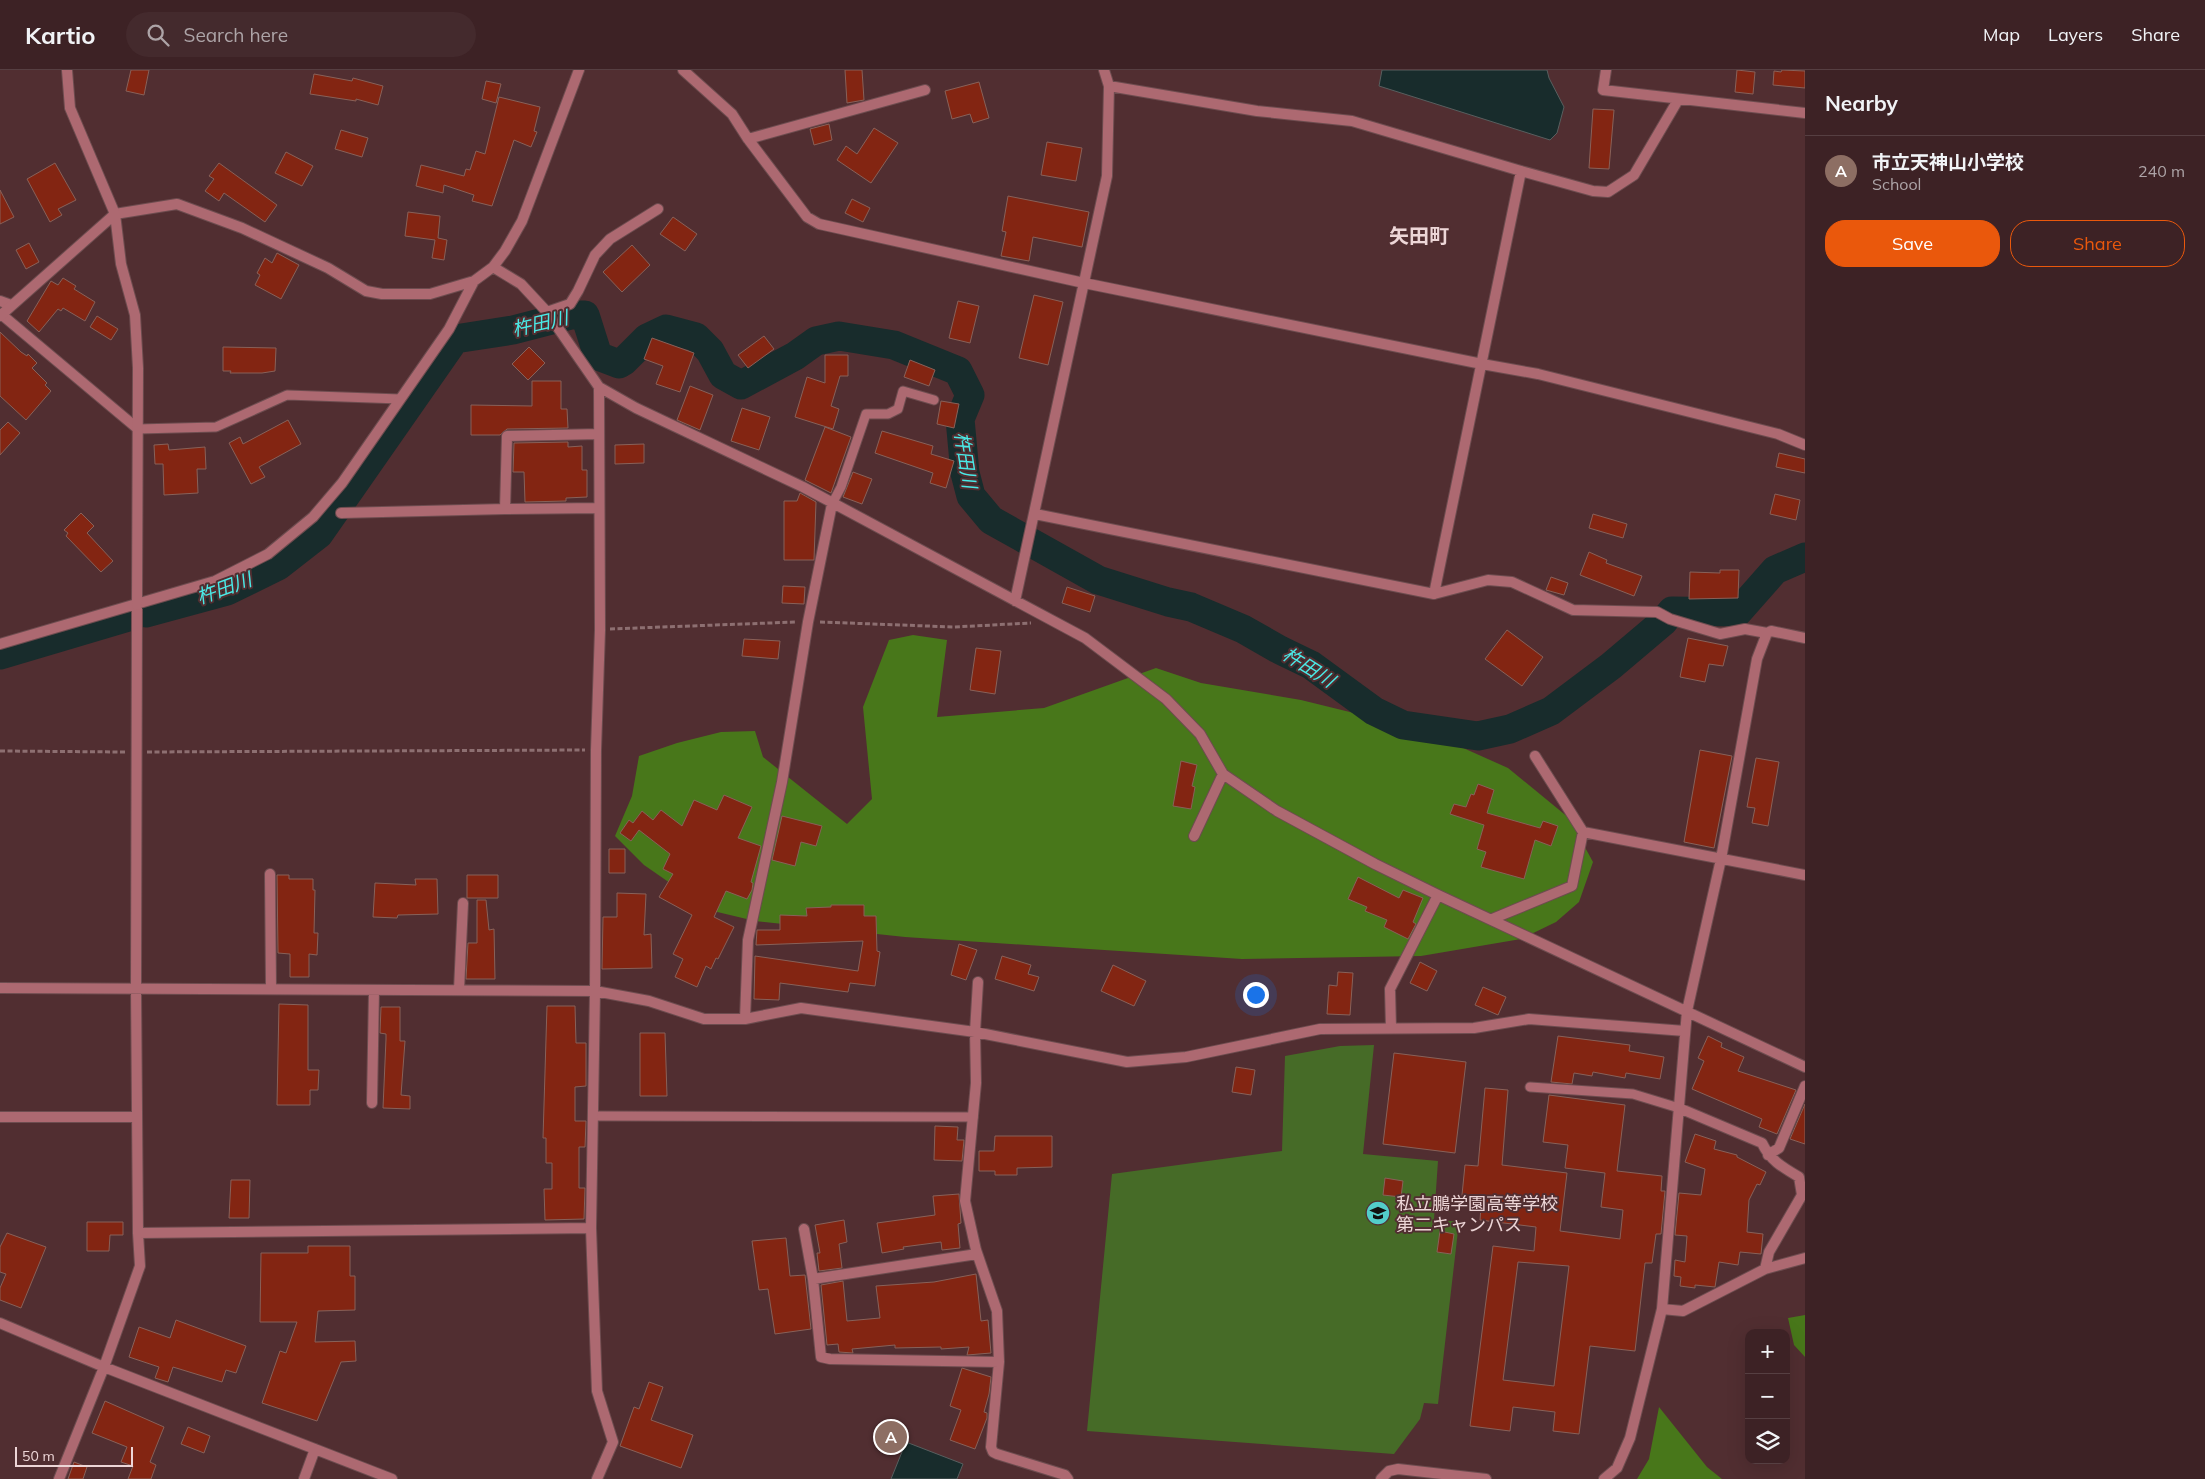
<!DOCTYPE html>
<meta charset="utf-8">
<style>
body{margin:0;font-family:Mulish,"Noto Sans JP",sans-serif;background:#442a2d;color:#f1f3f6}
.controls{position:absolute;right:15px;bottom:15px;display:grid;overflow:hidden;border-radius:10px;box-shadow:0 5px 20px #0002}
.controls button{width:45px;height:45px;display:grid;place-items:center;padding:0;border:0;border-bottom:1px solid #563f42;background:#3d2225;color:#f1f3f6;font:25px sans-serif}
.scale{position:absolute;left:15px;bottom:12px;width:118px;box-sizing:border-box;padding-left:5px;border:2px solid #edd6d7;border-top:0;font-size:14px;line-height:18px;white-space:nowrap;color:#edd6d7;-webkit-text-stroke:4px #512e31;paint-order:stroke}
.you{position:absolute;left:1255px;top:924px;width:18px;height:18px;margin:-12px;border:4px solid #fff;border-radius:50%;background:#1a73e8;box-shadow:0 0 0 8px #1a73e833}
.badge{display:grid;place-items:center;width:32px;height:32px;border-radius:50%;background:#ea580c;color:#fff;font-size:16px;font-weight:700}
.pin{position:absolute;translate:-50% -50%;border:2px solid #fff;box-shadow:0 1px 5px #0006}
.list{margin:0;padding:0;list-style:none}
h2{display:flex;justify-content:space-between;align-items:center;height:65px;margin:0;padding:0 20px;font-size:21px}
h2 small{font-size:16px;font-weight:400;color:#ada4a7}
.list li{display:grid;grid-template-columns:32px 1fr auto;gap:15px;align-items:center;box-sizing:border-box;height:70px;padding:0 20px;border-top:1px solid #563f42}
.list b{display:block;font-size:19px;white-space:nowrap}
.list p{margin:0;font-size:16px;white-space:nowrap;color:#ada4a7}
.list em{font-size:16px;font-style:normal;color:#ada4a7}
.actions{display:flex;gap:10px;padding:15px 20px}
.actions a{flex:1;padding:11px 0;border:1px solid #ea580c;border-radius:20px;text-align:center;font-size:18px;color:#ea580c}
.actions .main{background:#ea580c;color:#fff}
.icon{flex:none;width:28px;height:28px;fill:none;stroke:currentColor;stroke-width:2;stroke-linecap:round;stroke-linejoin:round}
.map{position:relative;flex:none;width:1805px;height:1409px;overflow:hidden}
header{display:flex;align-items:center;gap:30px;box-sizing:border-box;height:70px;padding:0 25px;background:#3d2225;border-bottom:1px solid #563f42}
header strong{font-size:24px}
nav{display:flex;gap:28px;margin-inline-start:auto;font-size:18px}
.search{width:350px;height:45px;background:#442a2d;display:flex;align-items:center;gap:12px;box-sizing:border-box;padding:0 18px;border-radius:28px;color:#ada4a7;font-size:19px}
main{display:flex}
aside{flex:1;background:#3d2225}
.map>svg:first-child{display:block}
</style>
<header>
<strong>Kartio</strong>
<div class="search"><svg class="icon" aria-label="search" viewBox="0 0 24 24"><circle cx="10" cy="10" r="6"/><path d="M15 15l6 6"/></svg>Search here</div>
<nav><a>Map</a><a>Layers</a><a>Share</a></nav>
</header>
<main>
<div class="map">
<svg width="1805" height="1409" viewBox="0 0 1805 1409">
<rect width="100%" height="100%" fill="#512e31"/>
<path fill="#466b27" d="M1374 975 1363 1084 1438 1091 1434 1149 1459 1152 1438 1334 1424 1333 1420 1349 1394 1384 1087 1361 1112 1104 1282 1081 1285 986 1340 976Z"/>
<path fill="#48771a" d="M913 565 947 570 937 647 1044 638 1156 598 1201 613 1301 630 1423 660 1508 698 1569 748 1593 792 1579 832 1556 852 1521 869 1421 886 1242 889 905 867 755 851 709 840 644 795 615 766 632 726 639 686 677 673 721 662 755 661 763 687 847 754 872 729 863 637 889 570Z
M1805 1245V1287L1794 1275 1788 1248Z
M1659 1337 1707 1397 1722 1409H1637L1649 1389Z"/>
<path fill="#182c2c" stroke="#585f5f" d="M1382 0H1547L1549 8 1564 37 1557 63 1550 70 1379 16Z
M906 1372 963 1394 957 1409H891Z"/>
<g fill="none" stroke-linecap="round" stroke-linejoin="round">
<path stroke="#182c2c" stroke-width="29" d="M146 543 227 521 278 496 319 464 455 269 513 260 571 245H585L598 286 619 294 624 291 647 268 666 259 696 267 710 281 723 305 741 315 795 286 816 271 839 266 894 275 958 301 970 325 960 349 965 403 971 426 991 450 1098 510 1168 532 1191 537 1243 559 1280 580 1311 595 1374 641 1403 655 1478 666 1510 659 1551 641 1611 596 1663 552 1672 541 1738 542 1775 500 1805 487
M0 585 128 547"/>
</g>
<path fill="#832512" stroke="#886159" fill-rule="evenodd" d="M131 0H149L144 25 126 21Z
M845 0H862L864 30 847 33Z
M1737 0 1755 2 1753 24 1735 22Z
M1782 0 1805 1V18L1773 15 1774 1 1781 2Z
M314 4 352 11 353 8 383 16 378 35 356 29V31L310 24Z
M486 11 501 14 496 33 482 29Z
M979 12 989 48 973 53 970 44 952 49 945 21Z
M499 27 540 37 534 61 537 62 531 77 514 70 492 136 472 131 474 125 444 115 443 123 416 116 421 95 464 106 466 99 470 100 476 81 485 84Z
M1593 39 1614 40 1609 99 1589 98Z
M829 54 832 70 814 75 810 59Z
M874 58 898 73 871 113 837 90 846 76 857 84Z
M341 60 368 68 362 87 335 79Z
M1047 72 1082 78 1076 111 1041 105Z
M286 82 313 96 302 116 275 103Z
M55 93 76 130 58 139 62 145 50 152 27 109Z
M219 93 277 135 265 152 224 123 219 131 205 121 214 109 209 106Z
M0 120 14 147 0 154Z
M1008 126 1089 142 1082 177 1033 167 1029 191 1001 186 1006 162 1002 161Z
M852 129 870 138 863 152 845 143Z
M408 142 440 146 438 168 447 170 444 190 432 188 435 170 405 166Z
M673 147 697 164 685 181 660 164Z
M29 173 39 192 26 199 16 180Z
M632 175 650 195 622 222 603 202Z
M277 183 299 195 281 229 255 215 260 205 257 203 265 188 272 193Z
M63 208 76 216 74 219 95 232 85 251 63 238 61 241 58 239 39 262 27 251 51 211 58 215Z
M1034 225 1063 232 1048 295 1019 288Z
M958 231 979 236 970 273 949 268Z
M97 246 118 259 111 270 90 257Z
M0 262 21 282 27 286 28 284 37 293 32 298 47 313 45 315 51 321 26 350 0 326Z
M764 266 774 279 748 298 738 285Z
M652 268 694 283 680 322 656 314 663 296 644 289Z
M223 277 276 278 275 301 262 303H230L231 301H223Z
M529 277 545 293 528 310 512 294Z
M825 285H848V306H840L831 336 839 339 833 359 795 347 807 307 825 313Z
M910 290 935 300 929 316 904 307Z
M532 311H561V339H567L568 358 507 359 500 365H471V335L532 336Z
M690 316 713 325 700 360 677 350Z
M941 331 959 334 954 358 937 354Z
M742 338 770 347 759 380 731 371Z
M288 350 301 374 259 397 265 407 251 414 229 373 240 367 243 374Z
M8 352 20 363 0 385V360Z
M825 357 851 367 831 423 805 410Z
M882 361 933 376 931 384 954 391 946 418 930 413 933 403 875 383Z
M568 372V377L582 376V400H587V427L566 428V431L525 432 524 402H513L514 373Z
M168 374 169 380 205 377 206 399H197L198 423 164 425 163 394H155L154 375Z
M644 374V393L615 394V375Z
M1779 383 1805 389V403L1776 397Z
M853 402 872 409 862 434 843 427Z
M800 423 816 432 814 490H784V431H797Z
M1775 424 1800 430 1796 450 1770 444Z
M81 443 94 456 87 463 113 491 101 502 66 466 68 463 64 460Z
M1593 444 1627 454 1623 468 1589 458Z
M1589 482 1607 490 1606 493 1642 506 1634 526 1580 505Z
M1720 500H1739L1738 528 1689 529 1690 502 1720 503Z
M1551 507 1568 513 1564 525 1546 520Z
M783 516 805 517 804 534 782 533Z
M1067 517 1095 526 1090 542 1062 533Z
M1507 560 1543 587 1522 616 1485 589Z
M1688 568 1728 576 1723 596 1709 594 1705 612 1680 607Z
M744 569 780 571 778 589 742 586Z
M976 578 1001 581 995 624 970 620Z
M1700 680 1732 686 1714 778 1684 772Z
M1756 688 1779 692 1768 756 1752 753 1755 738 1747 737Z
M1181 691 1197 695 1192 716 1195 717 1191 739 1173 736Z
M1478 714 1494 720 1487 743 1540 758 1543 751 1558 756 1551 776 1535 770 1524 809 1481 797 1486 782 1477 779 1484 755 1450 744 1454 734 1466 737 1471 724 1474 725Z
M724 725 752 737 738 768 761 776 751 812 753 813 752 820 747 829 726 821 714 847 734 857 718 889 716 888 711 899 706 896 697 917 675 907 683 889 673 884 692 845 659 827 673 804 663 799 670 784 639 760 631 771 620 763 629 750 633 753 642 741 653 750 661 740 682 756 694 730 717 740Z
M782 746 822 756 816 776 801 772 795 796 772 790Z
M609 779H625V803H609Z
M277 805H289V809H313V820H315L314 863H318L317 885 309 884V907H290V884L278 883Z
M467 805H498V828H467Z
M1358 807 1399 828 1403 820 1423 828 1413 852 1416 854 1408 869 1384 857 1387 850 1365 841 1367 837 1348 829Z
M415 809H437L438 844 398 845 397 848 373 847 375 813 416 815Z
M617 823 646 824 644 865 651 864 652 898 602 899 603 847H617Z
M477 830H486L489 860 494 859 495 909H466L468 873H477Z
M831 835H864V846H876L877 881 880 882 875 916 850 913 848 922 780 913 779 930 754 929 755 886 858 901 863 871 756 875 757 860H780V845L807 846 806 838 831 837Z
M959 874 977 880 966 910 951 905Z
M1002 886 1031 895 1028 904 1039 907 1034 921 995 909Z
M1420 892 1437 901 1427 921 1410 913Z
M1113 895 1146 911 1134 936 1101 921Z
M1338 902 1353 903 1350 945 1327 944 1329 915 1337 916Z
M1483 917 1506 927 1498 945 1475 935Z
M279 934 308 935V1000H319L318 1020H310V1035H277Z
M547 936H575L576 973H586V1016L575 1017V1051H586L585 1077H579V1118H585L584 1149 545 1150 544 1119H552V1093H546V1068H543Z
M381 937H400V971H405L401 1025 410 1026V1039L383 1038 386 969V964L380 963Z
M640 963H665L667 1026H640Z
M1558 966 1630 975 1629 981 1664 987 1660 1009 1626 1003 1625 1008 1593 1002 1592 1006 1574 1003 1572 1014 1551 1012Z
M1708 966 1722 973 1721 977 1744 987 1738 1001 1796 1020 1777 1064 1759 1057 1762 1049 1692 1019 1704 991 1698 988Z
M1394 983 1466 992 1455 1083 1383 1074Z
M1236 997 1255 1000 1251 1025 1232 1022Z
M1485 1018 1508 1020 1502 1095 1567 1103 1560 1161 1620 1169 1623 1140 1601 1137 1605 1103 1565 1098 1568 1075 1543 1072 1549 1025 1625 1035 1617 1101 1662 1106 1661 1121H1665L1661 1164H1656L1652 1193H1645L1635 1281 1590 1276 1579 1364 1553 1361 1555 1342 1513 1337 1510 1361 1470 1356 1493 1176 1534 1181 1536 1157 1480 1150 1481 1137 1461 1135 1465 1095 1478 1096ZM1518 1192 1569 1196 1554 1316 1503 1310Z
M1805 1034V1074L1790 1069Z
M935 1056 958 1057 957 1070H964L962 1091 934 1090Z
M1695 1064 1716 1071 1714 1079 1737 1085V1087L1766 1102 1760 1115 1757 1114 1749 1130 1747 1162 1763 1164 1761 1184 1740 1182 1738 1195 1719 1192 1715 1217 1695 1215V1218L1680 1216 1681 1207 1674 1206 1675 1190 1685 1192 1687 1166 1675 1165 1679 1123 1701 1125 1705 1099 1685 1092Z
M995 1066H1052V1097L1017 1098V1105H995V1101H979V1081H994Z
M1385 1108 1403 1111 1401 1127 1383 1125Z
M231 1110H250L249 1148H229Z
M959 1124 961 1153 958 1154 960 1178 942 1180 941 1172 903 1177 904 1179 882 1183 877 1153 935 1145 933 1126Z
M844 1150 847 1172 839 1174 842 1198 819 1201 817 1183H820L815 1155Z
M87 1152H123V1165H110L109 1181H87Z
M1440 1161 1454 1164 1451 1184 1437 1182Z
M7 1163 46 1177 21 1238 0 1230V1218L6 1204 0 1202V1177Z
M786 1168 790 1206 805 1205 811 1259 775 1264 768 1219 759 1220 752 1171Z
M308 1176H350V1206H355V1240L318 1241 315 1272 355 1271 356 1291 341 1292 317 1351 262 1333 280 1281 286 1283 297 1252H260L261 1183H308Z
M976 1204 981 1251 988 1250 991 1283 967 1285 969 1277 941 1279V1277L895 1278V1275L852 1279 853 1283 839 1282 838 1274 827 1275 821 1215 843 1211 847 1251 880 1248 876 1216 934 1212Z
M176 1250 246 1276 236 1303 226 1300 222 1312 173 1297 168 1312 155 1308 159 1297 129 1287 139 1257 170 1268Z
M962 1298 991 1307 989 1324 984 1342 987 1343V1348L975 1379 950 1370 961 1340 950 1336Z
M649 1312 663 1317 651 1350 693 1365 681 1398 620 1376 634 1337 639 1339Z
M105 1331 164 1357 150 1392 156 1395 151 1409H128L133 1396 121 1392 127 1377 92 1363Z
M188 1357 210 1366 204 1383 181 1374Z
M74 1392 87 1397 83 1409H68Z"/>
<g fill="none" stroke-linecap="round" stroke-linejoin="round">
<g stroke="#6d4c4f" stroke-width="11">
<path id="service" d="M138 359 216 357 287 325 400 329
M832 434 841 417 866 344H888L898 339 903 321 934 330
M1530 1017 1633 1024 1679 1038
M593 1046 973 1047"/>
</g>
<g stroke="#6d4c4f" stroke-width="12">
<path id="minor" d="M683 0 732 44 748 69 807 147 819 154 1084 213 1482 294 1538 304 1778 364 1805 375
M1606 0 1603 20 1805 43
M1109 16 1257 41 1352 51 1521 101 1593 121 1608 122 1634 105 1678 30
M748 69 925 20
M115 144 177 134 242 158 328 198 366 221 382 224H430L474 211 493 197 505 181 522 151 579 0
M493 197 521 214 547 242 599 317 636 338 803 417 1085 568 1166 629 1200 664 1223 704 1277 741 1375 794 1438 825 1805 997
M0 231 11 235
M547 242 570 234 578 221 595 185 610 169 658 139
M1 244 138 359
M599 364 507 366 505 439 599 438
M341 443 505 439
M1035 444 1434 524 1488 510 1512 512 1573 540 1657 542 1670 549 1720 564 1745 559 1767 563 1771 561 1805 568
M1434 524 1521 101
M1015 531 1107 106 1109 16 1104 0
M0 574 215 511 268 484 313 447 342 413 449 259 474 211
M1535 686 1583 762
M1194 766 1223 704
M270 804 271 919
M1492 849 1572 816 1583 762 1805 805
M978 912 975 962 976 1013 965 1131 976 1180 997 1241 999 1292 991 1377 993 1382 997 1384 1065 1405 1068 1409
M0 918 595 921 649 931 704 949H745L801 938 975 962 1127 992 1186 987 1320 959 1474 958 1529 949 1685 961
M459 920 463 833
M745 949 748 870 782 712 808 552 832 434
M1391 958 1390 919 1438 825
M372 1033 374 920
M1679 1038 1762 1073C1770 1090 1782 1097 1799 1107L1802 1125 1769 1182 1765 1199
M0 1047H137
M1768 1085 1779 1078 1805 1016
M804 1159 813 1209
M138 1163 591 1158
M977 1184 813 1209 821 1287 830 1289 999 1292
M1662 1239 1683 1241 1765 1199 1805 1188
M0 1253 104 1297 392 1409
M59 1409 104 1297 140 1196 138 1163 136 918 137 535
M304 1409 315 1379
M597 1409 613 1372 597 1321 591 1158 595 921 596 680 600 560 599 317
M1381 1409 1389 1401 1398 1399 1486 1409
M1604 1409 1617 1398 1630 1368 1662 1239 1687 941 1721 789 1757 589 1767 563"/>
</g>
<g stroke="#6d4c4f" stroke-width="12">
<path id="tertiary" d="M67 0 70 38 115 144 121 194 135 245 138 298 137 535
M0 246 115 144"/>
</g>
<path stroke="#8d6f71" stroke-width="3" stroke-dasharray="5 2.5" stroke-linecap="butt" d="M820 552 954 557 1031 553
M610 559 796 552
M0 681 125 682
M147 682 585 680"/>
<use href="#service" stroke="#ad6971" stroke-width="9"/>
<use href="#minor" stroke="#ad6971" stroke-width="10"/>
<use href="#tertiary" stroke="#ad6971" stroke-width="10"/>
</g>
<defs>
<g id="school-disc" transform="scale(1.25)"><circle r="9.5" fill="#53cdca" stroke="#512e31"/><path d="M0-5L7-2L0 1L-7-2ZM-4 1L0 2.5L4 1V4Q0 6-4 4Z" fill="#111"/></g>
</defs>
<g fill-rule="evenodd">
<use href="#school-disc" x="1378" y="1143"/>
</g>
<g text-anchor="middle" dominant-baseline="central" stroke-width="4" stroke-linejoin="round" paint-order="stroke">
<g font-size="18" fill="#edd6d7" stroke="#512e31" text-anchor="start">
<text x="1396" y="1133">私立鵬学園高等学校<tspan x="1396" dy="21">第二キャンパス</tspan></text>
</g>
<g font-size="19" font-style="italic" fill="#4aeae7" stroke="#512e31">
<text transform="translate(540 253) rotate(-13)">杵田川</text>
<text transform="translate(966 390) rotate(81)">杵田川</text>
<text transform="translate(224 518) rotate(-20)">杵田川</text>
<text transform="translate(1309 597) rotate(32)">杵田川</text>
</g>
<g font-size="20" font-weight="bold" fill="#edd6d7" stroke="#512e31">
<text x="1419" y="165">矢田町</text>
</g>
</g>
</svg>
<div class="controls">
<button>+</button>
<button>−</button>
<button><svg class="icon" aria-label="layers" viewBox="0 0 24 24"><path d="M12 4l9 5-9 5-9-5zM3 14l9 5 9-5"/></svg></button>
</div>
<div class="scale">50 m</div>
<div class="you"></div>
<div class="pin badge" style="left:891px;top:1367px;background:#8d6e63">A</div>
</div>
<aside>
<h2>Nearby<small></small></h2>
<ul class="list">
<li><span class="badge" style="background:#8d6e63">A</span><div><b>市立天神山小学校</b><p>School</p></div><em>240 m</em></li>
</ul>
<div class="actions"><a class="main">Save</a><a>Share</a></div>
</aside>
</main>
